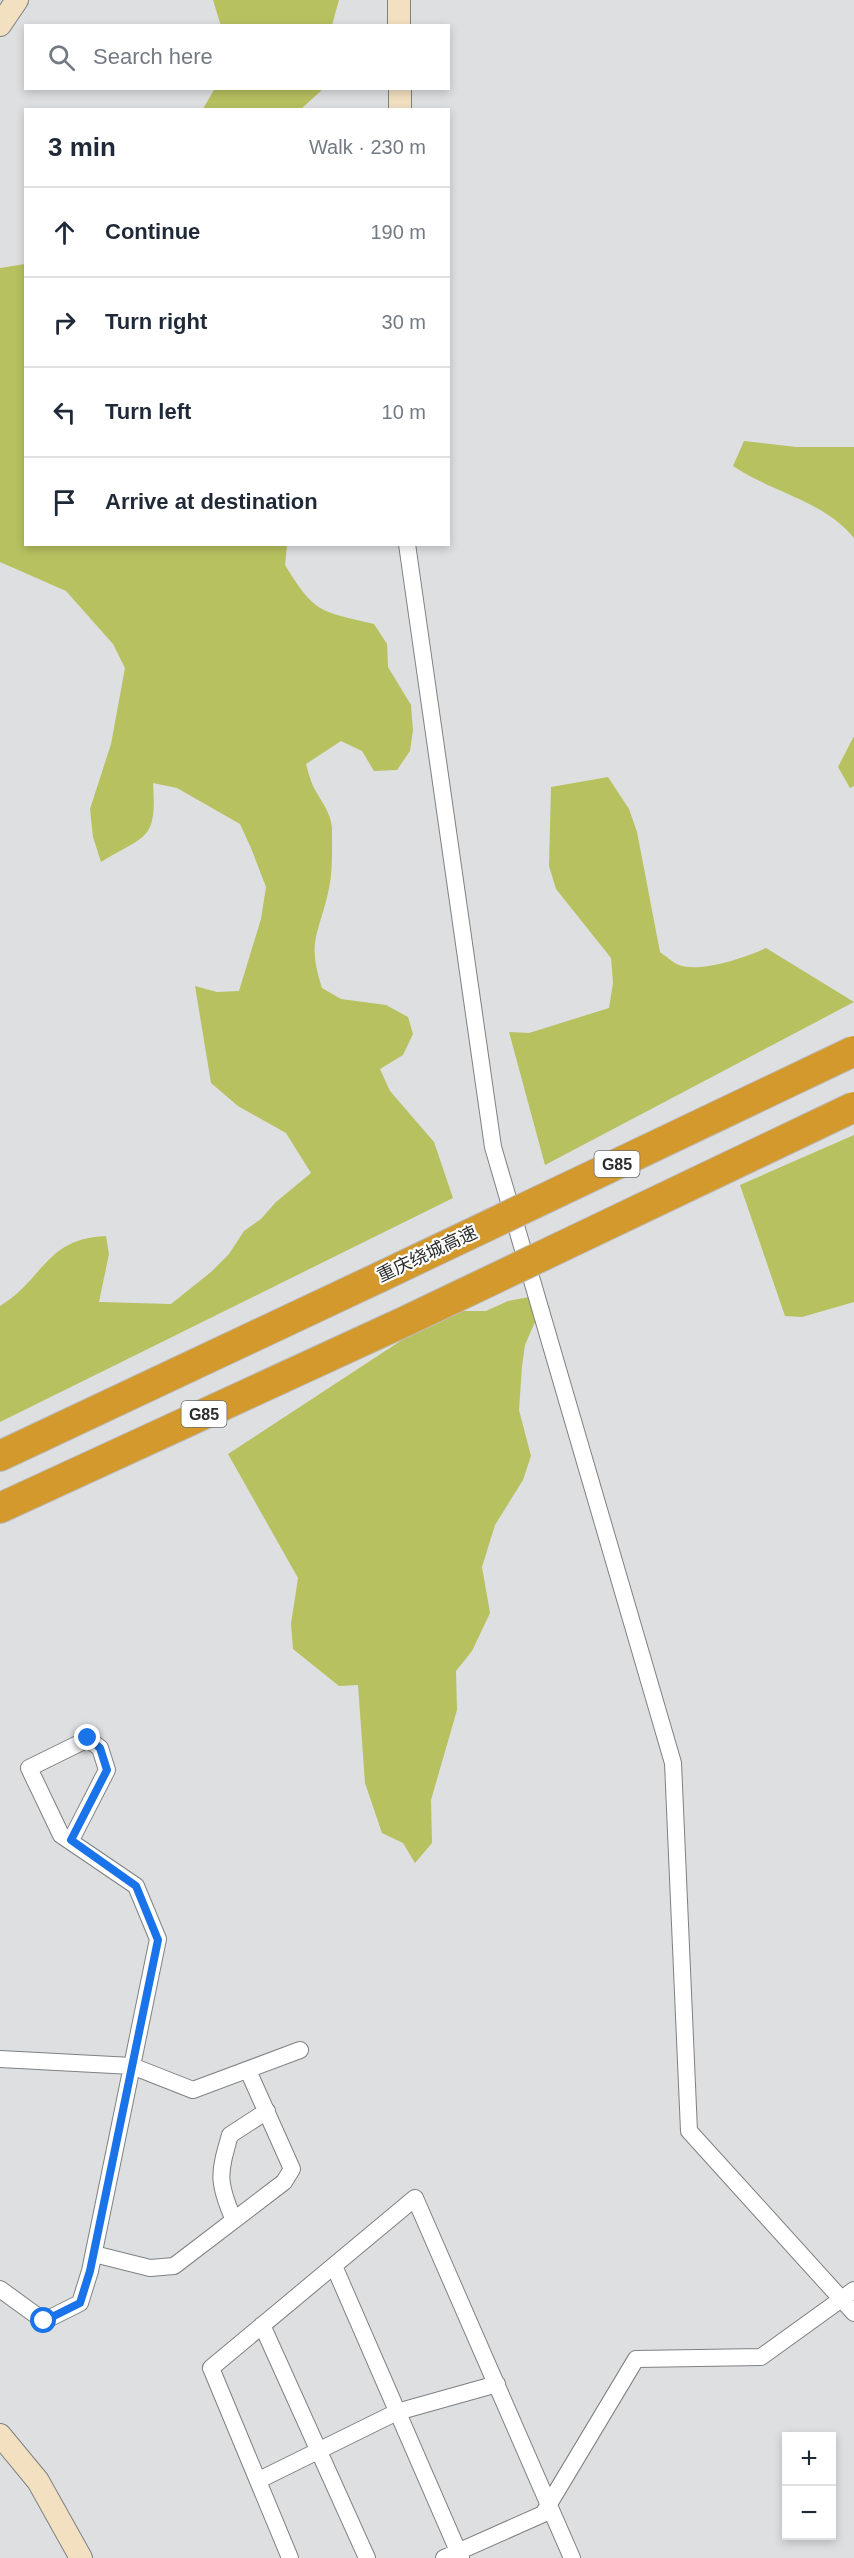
<!DOCTYPE html>
<meta charset="utf-8">
<style>
body{margin:0;font-family:Helvetica,"Noto Sans SC",sans-serif;background:#f2f2f3;color:#1f2937}
.controls{position:absolute;right:18px;bottom:18px;display:grid;overflow:hidden;border-radius:0px;box-shadow:0 3px 9px #0003}
.controls button{width:54px;height:54px;display:grid;place-items:center;padding:0;border:0;border-bottom:2px solid #e0e1e3;background:#fff;color:#1f2937;font:30px sans-serif}
.stop{position:absolute;width:18px;height:18px;margin:-14px;border:4px solid #1a73e8;border-radius:50%;background:#fff}
.stop.end{background:#1a73e8;border-color:#fff;box-shadow:0 2px 6px #0008}
.list{margin:0;padding:0;list-style:none}
h2{display:flex;justify-content:space-between;align-items:center;height:78px;margin:0;padding:0 24px;font-size:26px}
h2 small{font-size:20px;font-weight:400;color:#747a83}
.list li{display:grid;grid-template-columns:39px 1fr auto;gap:18px;align-items:center;box-sizing:border-box;height:90px;padding:0 24px;border-top:2px solid #e0e1e3}
.list b{display:block;font-size:22px;white-space:nowrap}
.list em{font-size:20px;font-style:normal;color:#747a83}
.icon{flex:none;width:33px;height:33px;fill:none;stroke:currentColor;stroke-width:2;stroke-linecap:round;stroke-linejoin:round}
.map{position:relative;flex:none;width:854px;height:2558px;overflow:hidden}
.search{position:absolute;background:#fff;box-shadow:0 3px 9px #0003;left:24px;top:24px;width:426px;height:66px;display:flex;align-items:center;gap:15px;box-sizing:border-box;padding:0 21px;border-radius:0px;color:#747a83;font-size:22px}
.panel{position:absolute;background:#fff;box-shadow:0 3px 9px #0003;left:24px;top:108px;width:426px;height:438px;border-radius:0px}
.map>svg:first-child{display:block}
</style>
<div class="map">
<svg width="854" height="2558" viewBox="0 0 854 2558">
<rect width="100%" height="100%" fill="#dedfe1"/>
<path fill="#b7c15f" d="M213 0H339L332 25 221 26Z
M215 88H335V89H323L301 109H203Z
M25 264 26 544 287 545 285 565C315 614 320 611 374 624L387 644 388 667 411 705 413 730 410 751 397 770 374 771 362 751 341 741 306 764C308 771 310 779 313 786 320 800 331 812 332 828 332 849 333 873 328 893 318 936 307 942 322 988L341 999 386 1005 408 1017 413 1034 403 1055 380 1069 390 1091 434 1142 453 1198 0 1422V1306C44 1279 46 1238 106 1236L109 1254 99 1302 171 1304 211 1272 229 1254 244 1231 261 1219 276 1202 311 1173 286 1133 238 1106 211 1083 195 986 217 992 239 991 261 919 266 887 251 848 240 824 177 788 153 783C157 842 146 834 101 862L93 837 90 809 111 744 125 668 113 644 66 591 0 562V268Z
M744 441 796 447H854V538C823 500 773 493 733 466Z
M854 736V786L850 788 838 767Z
M608 777 629 809 637 832 660 952C666 956 673 963 679 965 701 973 746 957 766 948L854 1002 545 1165 509 1032 529 1033 609 1008 613 983 611 958 556 889 549 866 551 787Z
M854 1135V1302L802 1317 785 1316 740 1185Z
M529 1297 550 1307 534 1324 525 1345 522 1366 519 1410 531 1456 523 1480 495 1525 482 1567 490 1613 472 1651 456 1671 457 1710 431 1800 432 1843 415 1863 403 1843 382 1833 365 1783 358 1685 339 1686 293 1649 291 1624 298 1578 228 1454 437 1317 463 1311H486L508 1301Z"/>
<g fill="none" stroke-linecap="round" stroke-linejoin="round">
<g stroke="#7f8082" stroke-width="18">
<path id="street" d="M407 544 493 1147 673 1763 689 2131 854 2313
M0 2059 132 2066 193 2090 300 2050
M233 2218C217 2181 219 2173 230 2135L267 2111
M94 2254 150 2268 174 2266 284 2182 292 2169 250 2075
M334 2266 461 2558
M0 2289 44 2321 80 2303 90 2271 158 1939 136 1886 61 1835 29 1768 88 1739 100 1748 107 1770 71 1840
M262 2325 367 2558
M259 2480 397 2412 497 2384
M290 2558 211 2368 415 2198 572 2558
M444 2558 543 2514 636 2359 761 2357 854 2290"/>
</g>
<g stroke="#7f8082" stroke-width="24">
<path id="secondary" d="M399 0V26
M0 25 17 0
M400 88V110
M0 2435 38 2481 81 2558"/>
</g>
<g stroke="#bbbcbc" stroke-width="32">
<path id="highway" d="M0 1456 380 1277
M0 1508 408 1320"/>
</g>
<use href="#street" stroke="#fff" stroke-width="16"/>
<use href="#secondary" stroke="#f2e0c0" stroke-width="22"/>
<use href="#highway" stroke="#d3992c" stroke-width="30"/>
<g stroke="#bbbcbc" stroke-width="32" stroke-linecap="butt">
<path id="highway-bridge" d="M380 1277 854 1051
M408 1320 854 1107"/>
</g>
<use href="#highway-bridge" stroke="#d3992c" stroke-width="30"/>
</g>
<g fill="none" stroke-linecap="round" stroke-linejoin="round">
<path stroke="#1a73e8" stroke-width="8" d="M44 2321 80 2303 90 2271 158 1940 136 1886 71 1840 107 1770 100 1748 88 1738"/>
</g>
<g text-anchor="middle" dominant-baseline="central" stroke-width="4.5" stroke-linejoin="round" paint-order="stroke">
<g fill="#fff" stroke="#6b6c6c" stroke-width="1.5">
<rect x="594.5" y="1151" width="45" height="26" rx="4.5"/>
<rect x="181.5" y="1401" width="45" height="26" rx="4.5"/>
</g>
<g font-size="16" font-weight="bold" fill="#2c2d2d">
<text x="617" y="1164">G85</text>
<text x="204" y="1414">G85</text>
</g>
<g font-size="18" fill="#2c2d2d" stroke="#fff">
<text transform="translate(427 1254) rotate(-25)">重庆绕城高速</text>
</g>
</g>
</svg>
<div class="controls">
<button>+</button>
<button>−</button>
</div>
<div class="stop" style="left:44px;top:2321px"></div>
<div class="stop end" style="left:88px;top:1738px"></div>
<div class="search"><svg class="icon" aria-label="search" viewBox="0 0 24 24"><circle cx="10" cy="10" r="6"/><path d="M15 15l6 6"/></svg>Search here</div>
<section class="panel">
<h2>3 min<small>Walk · 230 m</small></h2>
<ul class="list">
<li><svg class="icon" aria-label="ahead" viewBox="0 0 24 24"><path d="M12 20V5M6 11l6-6 6 6"/></svg><div><b>Continue</b></div><em>190 m</em></li>
<li><svg class="icon" aria-label="right" viewBox="0 0 24 24"><path d="M7 20v-9h11M14 6l5 5-5 5"/></svg><div><b>Turn right</b></div><em>30 m</em></li>
<li><svg class="icon" aria-label="left" viewBox="0 0 24 24"><path d="M17 20v-9H6M10 6l-5 5 5 5"/></svg><div><b>Turn left</b></div><em>10 m</em></li>
<li><svg class="icon" aria-label="arrive" viewBox="0 0 24 24"><path d="M6 21V4h12l-3 4 3 4H6"/></svg><div><b>Arrive at destination</b></div></li>
</ul>
</section>
</div>
